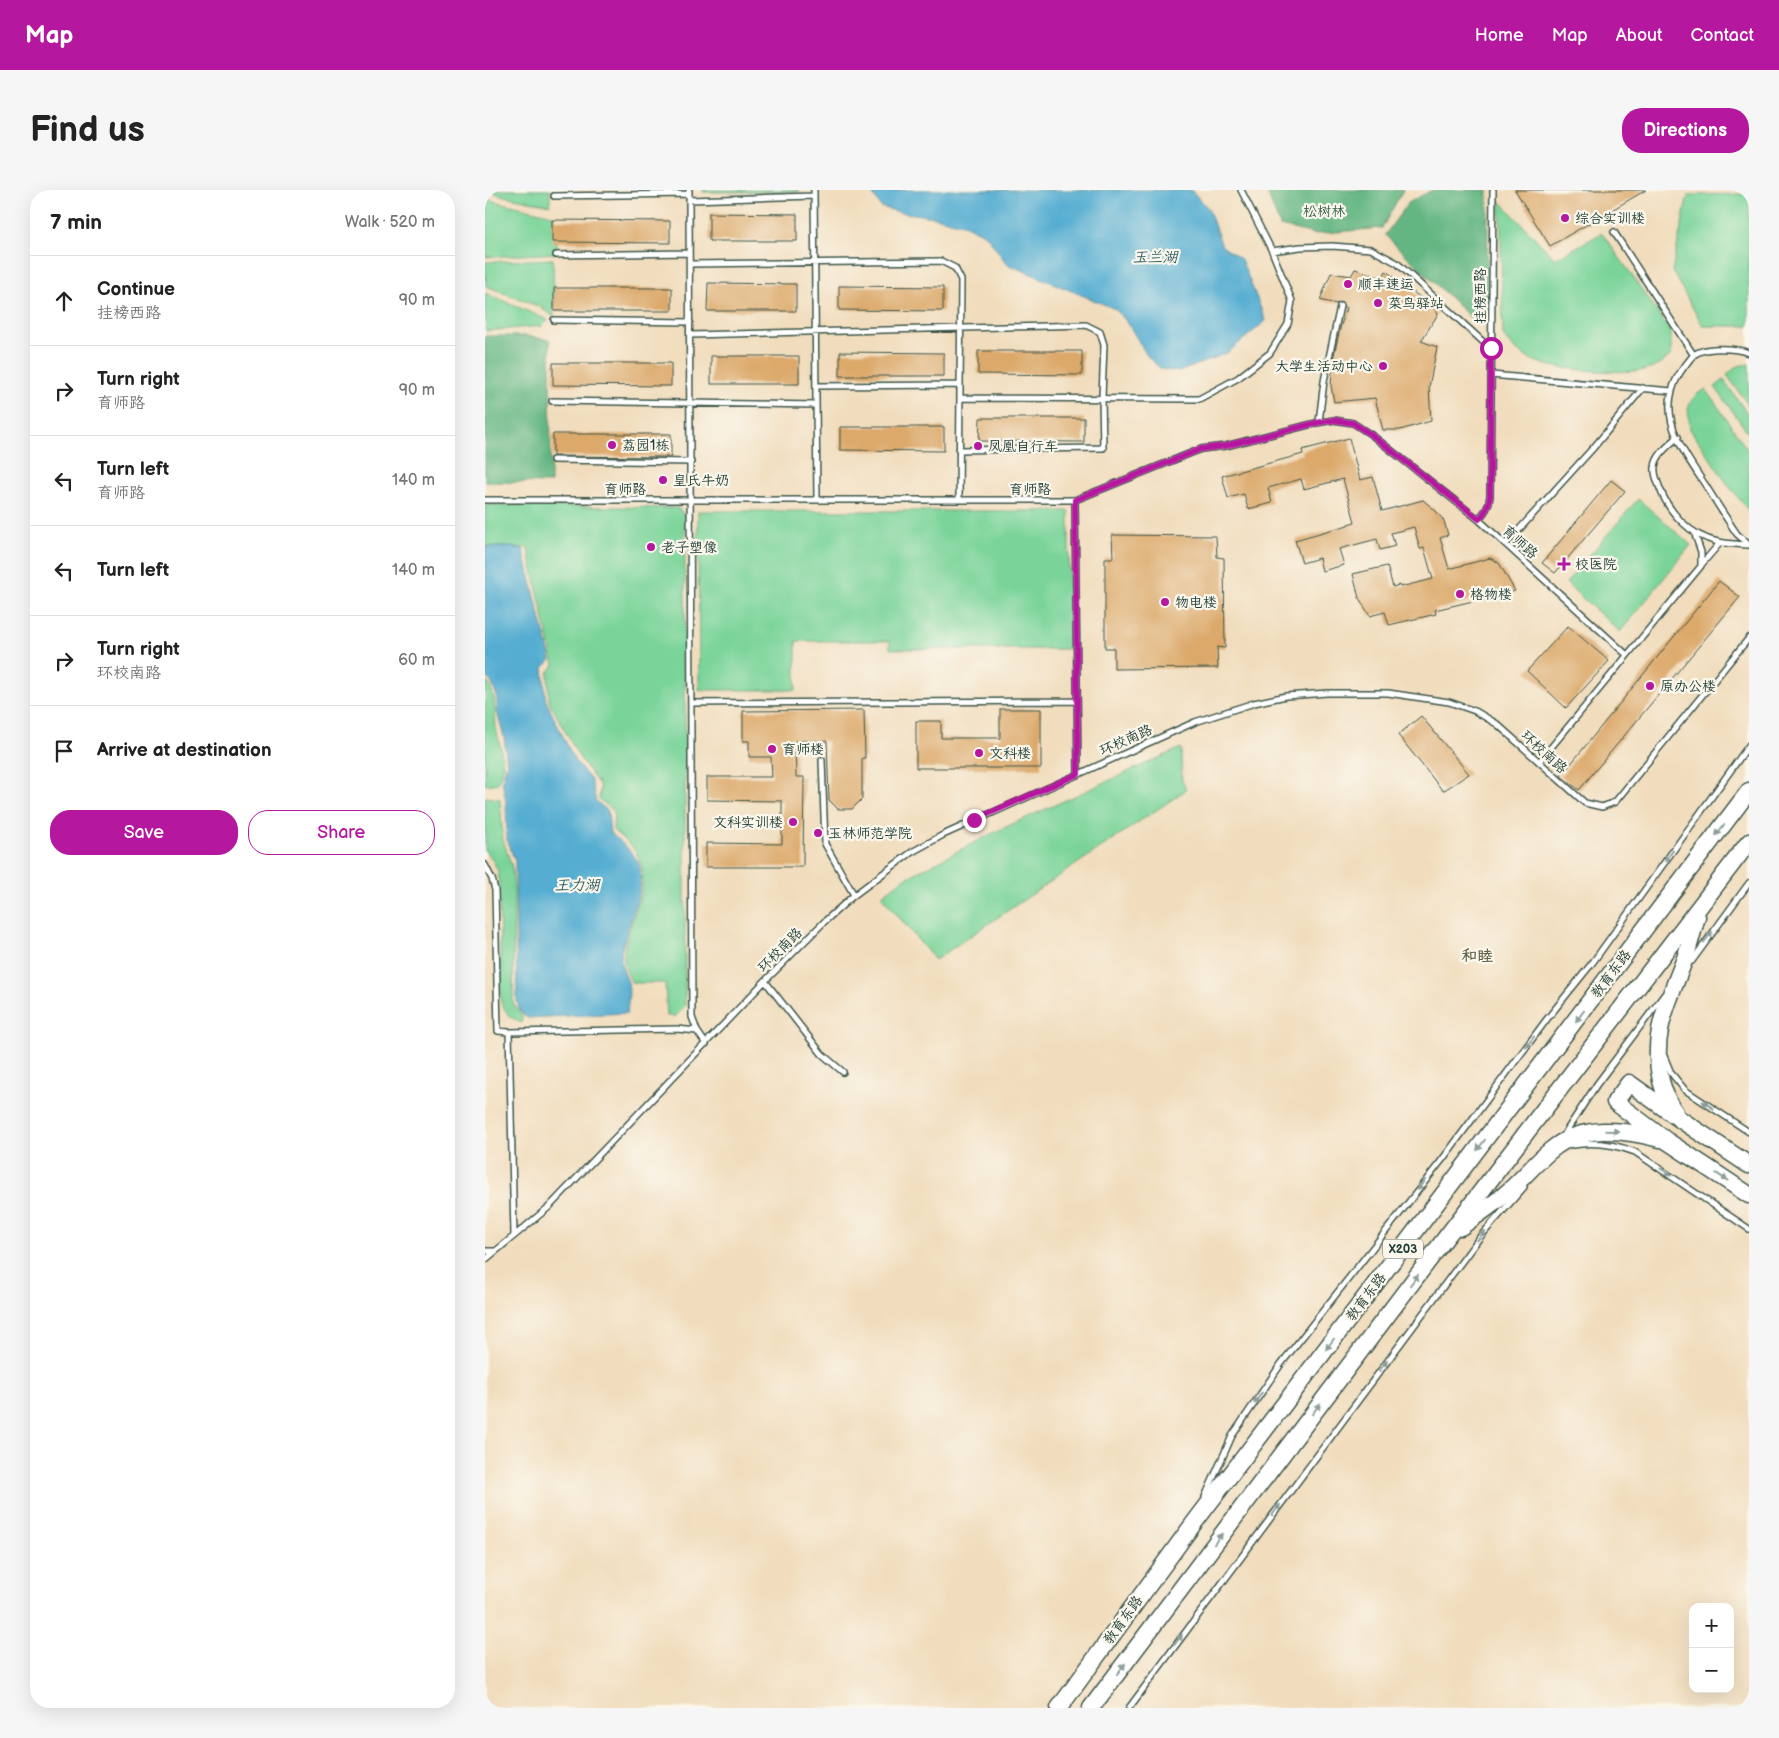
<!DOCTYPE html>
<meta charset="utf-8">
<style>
body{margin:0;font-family:"Balsamiq Sans","LXGW WenKai TC",sans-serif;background:#f6f6f6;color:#222}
.controls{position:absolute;right:15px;bottom:15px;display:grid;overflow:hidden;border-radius:10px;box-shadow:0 5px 20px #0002}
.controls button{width:45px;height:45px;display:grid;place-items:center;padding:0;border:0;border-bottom:1px solid #e0e0e0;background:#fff;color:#222;font:25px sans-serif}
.stop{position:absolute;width:15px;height:15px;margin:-11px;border:4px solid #b5179e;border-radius:50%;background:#fff}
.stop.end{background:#b5179e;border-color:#fff;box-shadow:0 1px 5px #0008}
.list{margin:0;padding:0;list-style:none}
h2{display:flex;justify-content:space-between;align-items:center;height:65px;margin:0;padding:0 20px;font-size:21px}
h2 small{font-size:16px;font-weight:400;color:#767676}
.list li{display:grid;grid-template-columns:32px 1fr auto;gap:15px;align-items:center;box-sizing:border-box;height:90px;padding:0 20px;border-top:1px solid #e0e0e0}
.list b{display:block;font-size:19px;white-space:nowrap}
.list p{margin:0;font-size:16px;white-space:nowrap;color:#767676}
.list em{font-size:16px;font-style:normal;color:#767676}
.actions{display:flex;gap:10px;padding:15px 20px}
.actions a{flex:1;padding:11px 0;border:1px solid #b5179e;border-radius:20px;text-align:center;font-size:18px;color:#b5179e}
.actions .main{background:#b5179e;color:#fff}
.icon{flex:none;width:28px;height:28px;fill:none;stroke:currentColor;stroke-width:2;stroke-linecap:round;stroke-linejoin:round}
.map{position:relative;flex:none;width:1264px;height:1518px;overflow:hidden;border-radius:20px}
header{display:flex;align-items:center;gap:30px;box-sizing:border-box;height:70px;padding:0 25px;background:#b5179e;color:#fff}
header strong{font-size:24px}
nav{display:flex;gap:28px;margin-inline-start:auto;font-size:18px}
.intro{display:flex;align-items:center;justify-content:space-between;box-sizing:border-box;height:120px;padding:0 30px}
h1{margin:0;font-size:35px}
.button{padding:12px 22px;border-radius:20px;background:#b5179e;color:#fff;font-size:18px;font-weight:700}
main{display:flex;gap:30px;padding:0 30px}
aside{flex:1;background:#fff;border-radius:20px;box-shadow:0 5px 20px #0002}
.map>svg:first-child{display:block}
</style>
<header>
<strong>Map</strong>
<nav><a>Home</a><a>Map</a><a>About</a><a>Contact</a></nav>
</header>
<div class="intro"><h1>Find us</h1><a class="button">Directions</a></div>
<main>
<aside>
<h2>7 min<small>Walk · 520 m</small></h2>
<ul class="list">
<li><svg class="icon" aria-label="ahead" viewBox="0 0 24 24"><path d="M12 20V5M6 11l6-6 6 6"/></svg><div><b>Continue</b><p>挂榜西路</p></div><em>90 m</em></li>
<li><svg class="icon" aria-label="right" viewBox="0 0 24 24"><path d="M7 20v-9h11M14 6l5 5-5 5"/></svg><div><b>Turn right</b><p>育师路</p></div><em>90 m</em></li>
<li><svg class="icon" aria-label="left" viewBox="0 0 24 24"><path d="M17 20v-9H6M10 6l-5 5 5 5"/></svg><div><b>Turn left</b><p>育师路</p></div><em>140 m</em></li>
<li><svg class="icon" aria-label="left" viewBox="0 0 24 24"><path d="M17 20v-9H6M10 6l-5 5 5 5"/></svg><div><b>Turn left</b></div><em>140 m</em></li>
<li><svg class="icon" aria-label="right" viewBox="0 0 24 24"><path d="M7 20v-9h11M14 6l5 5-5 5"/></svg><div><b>Turn right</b><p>环校南路</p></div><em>60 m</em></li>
<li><svg class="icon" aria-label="arrive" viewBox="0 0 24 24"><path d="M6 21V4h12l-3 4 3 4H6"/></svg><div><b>Arrive at destination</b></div></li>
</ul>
<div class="actions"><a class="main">Save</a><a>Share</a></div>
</aside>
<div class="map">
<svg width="1264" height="1518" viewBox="0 0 1264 1518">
<rect width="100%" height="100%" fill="#fbf7ec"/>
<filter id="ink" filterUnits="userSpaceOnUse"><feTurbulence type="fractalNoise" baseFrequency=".02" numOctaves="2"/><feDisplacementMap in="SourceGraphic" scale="10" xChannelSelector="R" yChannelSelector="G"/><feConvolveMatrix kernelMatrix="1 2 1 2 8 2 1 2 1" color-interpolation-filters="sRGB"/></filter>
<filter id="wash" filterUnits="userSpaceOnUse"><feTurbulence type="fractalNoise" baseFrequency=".0096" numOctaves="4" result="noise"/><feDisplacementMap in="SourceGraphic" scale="20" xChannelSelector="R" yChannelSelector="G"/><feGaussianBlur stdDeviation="1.12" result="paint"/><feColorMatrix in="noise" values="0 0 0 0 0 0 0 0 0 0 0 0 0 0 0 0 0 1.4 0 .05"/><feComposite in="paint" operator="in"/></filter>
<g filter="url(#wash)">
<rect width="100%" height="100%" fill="#f1ddbd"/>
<path fill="#7ad49a" stroke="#4c8867" d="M0 0H65V15L19 6Z
M218 0H314V2H218Z
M1264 4V136H1218L1187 81 1203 5Z
M0 9 68 25 73 63 1 67Z
M1015 11 1070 69 1117 43 1186 141V165C1181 169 1176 174 1170 177 1152 186 1079 180 1058 174 1043 170 1026 158 1018 145Z
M68 69 69 127 55 117 1 96 0 72Z
M0 103 63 130 57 136 1 141Z
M1264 174V216L1242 185 1252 176Z
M1239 190 1264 226V244L1230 197Z
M1221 199 1264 262V321L1243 295 1205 239 1203 219 1206 211 1212 204Z
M1153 309 1206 355 1135 442 1081 393Z
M0 315 193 318 200 326V816L191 826H182L180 793H147C143 785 139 777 139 767 140 731 171 697 151 662 146 654 135 647 128 640L129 621 114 609 115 596 94 567 64 511 63 483 69 475 43 358 0 356Z
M213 321H584V459H405V451H311V500H214Z
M0 490 5 496 9 508 11 539 16 559 18 576 13 593 0 595Z
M696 558 697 590 701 600 450 770 396 706 417 690 512 641Z
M0 607 15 609 18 650 27 677 29 700 28 813 38 827 36 833 24 826 16 813 14 695 13 681 8 671 0 661Z"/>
<path fill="#63b682" stroke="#417a5b" d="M781 0H918L897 38 829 44 795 36Z
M947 0H1003L1002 133 992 134 900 45 923 13Z
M0 146H41L65 150 66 293 0 292Z"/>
<path fill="#54add1" stroke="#3a7582" d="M385 0H706L723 18 737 56 756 69 781 131 742 163 694 182 676 179 663 167 642 132 630 119 522 74 501 45 481 35 450 27 414 22 396 17Z
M0 357H27L38 359 66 470 58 478 61 511 90 571 106 590 111 611 123 621 125 643C135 651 145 659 152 670 166 696 138 739 136 767 136 776 140 784 143 792 145 801 143 814 142 823L42 828 35 821 32 811 30 671 22 651 21 612 17 590 22 574 19 547 12 522V506L6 492 0 485Z"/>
<g id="blocks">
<path fill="#dca96a" d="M1030 0H1161L1065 56Z
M224 23 312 24V51H224Z
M67 30 185 31V53L67 52Z
M870 79 897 88 901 81 949 118 953 124 936 151 952 157 944 197 946 231 915 240H898L890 208 849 212 846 196 848 169 856 135 862 118 859 117 856 112 851 114 835 110 846 83 866 86Z
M223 93 311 94V121H222Z
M354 96 458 97V121L354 120Z
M69 98H187V121H69Z
M493 161H597V185L493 184Z
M355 162 459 163V186H355Z
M226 166H314V194H226Z
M68 173H186V196L68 195Z
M495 228H599V252L494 251Z
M355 237H459V261L355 260Z
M68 244H186V267L68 266Z
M864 248 875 290 888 287 897 321 938 310 951 321 959 331 963 345 955 348 964 379 1005 368 1014 373 1030 401 950 420 951 424 904 435 900 422 885 426 874 408 868 384 902 376 908 397 914 395 915 397 948 389 939 358 935 359 929 337 906 343 910 356 895 360 892 349 854 359 859 375 837 381 834 368 817 373 810 350 863 335V334L870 332 858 289 819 299 816 289 783 298 787 313 763 319 759 304 743 308 737 286 818 264 817 260Z
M1126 290 1140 301 1070 383 1057 373Z
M627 345 731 346 732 367 739 368 740 458 732 457 733 478 629 479V458H620V368H628Z
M1234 391 1255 407 1094 600 1076 586Z
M1083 436 1124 471 1081 518 1042 481Z
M515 519H556V578H431V531H456V548H515Z
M379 520 380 568H377V609L367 619H353L344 610 342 551H310L311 587H319L318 677H221V653L297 654V611L222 610V587H287L286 567H264V551H258V521Z
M936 526 984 584 958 601 913 545Z"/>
</g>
</g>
<g filter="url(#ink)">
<use href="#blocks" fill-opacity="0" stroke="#3e5549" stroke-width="1"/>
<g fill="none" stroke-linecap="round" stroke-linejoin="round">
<g stroke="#3e5549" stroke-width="8">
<path id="service" d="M204 0 207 827 212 841 221 854
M329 0 332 310
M69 6 204 4
M204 10 329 6
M1129 42 1208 164
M787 61 815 57 847 56 886 59 912 73 1006 159
M71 65 204 63
M205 74 456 71 470 78 476 90 474 310
M69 130 205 132
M205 145 601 135 615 142 619 155 617 207 618 258 474 260
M1264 163C1251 158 1215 155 1206 168 1198 178 1190 188 1187 201 1177 235 1203 269 1221 296 1231 312 1241 328 1252 344L1264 355
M1006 185 1187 201
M331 196 475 195
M475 208 714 209 753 188 785 163 803 134 807 111 787 61 756 0
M67 211 331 215
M834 232 839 191 855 116
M1193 247C1184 255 1171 265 1170 277 1169 284 1172 290 1174 296 1183 322 1205 346 1233 352 1242 354 1253 354 1263 355
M68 270 206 272
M0 310H590L716 259 741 256 831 233 849 230 868 233 888 246 993 329 1142 465
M590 310 593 584
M993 329C1001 322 1004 316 1005 306L1008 0
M1021 354 1109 257 1158 198
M1216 375 1235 353
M206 513 592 511
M337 570 340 654 369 705
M1054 572 1216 376V362L1209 342
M0 675 7 689 10 700 13 841 24 842 29 1045
M1207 771 1264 693
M280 791 337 864 358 882
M24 842 192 839 212 841
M1179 866 1186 883 1200 900 1264 942
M1078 946 1112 894 1179 805
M1088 955C1110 951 1129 954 1150 962L1264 1039
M0 1061H10
M0 1070 64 1017 280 791 340 731 368 706 396 685 427 662 458 645 710 532 769 513 801 506 842 503H903L964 512 990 521 1012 534 1100 613 1117 617 1130 612 1264 448
M720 1307 747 1246 796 1174 957 970 1062 829 1108 772 1264 555
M644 1518 995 1047 1039 997"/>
</g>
<g stroke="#3e5549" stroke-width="19">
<path id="primary" d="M1190 922C1183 913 1179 902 1176 891 1165 842 1184 812 1200 768 1205 754 1208 740 1212 727
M1264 975 1196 930 1144 893 1130 912 1182 951 1264 1005
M976 1037C990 1026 1005 1017 1019 1005 1036 991 1049 974 1066 960 1097 934 1138 939 1175 949
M574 1518 709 1333 1264 601
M606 1518 959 1050 1264 652"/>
</g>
<use href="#service" stroke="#fff" stroke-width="5"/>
<use href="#primary" stroke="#fff" stroke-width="16"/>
</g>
<defs><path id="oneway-solid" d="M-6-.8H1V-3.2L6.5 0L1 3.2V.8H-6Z" transform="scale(1.25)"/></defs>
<g fill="#8f9e9a">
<use href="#oneway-solid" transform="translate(1235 640) rotate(127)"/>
<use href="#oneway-solid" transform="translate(1184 666) rotate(126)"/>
<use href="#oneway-solid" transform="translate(1223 747) rotate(-53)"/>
<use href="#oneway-solid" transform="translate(1095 826) rotate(127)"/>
<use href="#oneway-solid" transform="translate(1045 852) rotate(127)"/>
<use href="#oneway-solid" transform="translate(1223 915) rotate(-147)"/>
<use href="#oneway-solid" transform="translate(1127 941) rotate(1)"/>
<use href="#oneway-solid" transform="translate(996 955) rotate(127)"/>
<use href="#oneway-solid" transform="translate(1181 982) rotate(34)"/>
<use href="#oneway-solid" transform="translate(1237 987) rotate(33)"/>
<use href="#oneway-solid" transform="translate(936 995) rotate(128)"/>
<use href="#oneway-solid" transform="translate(996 1046) rotate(-50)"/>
<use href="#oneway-solid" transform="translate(929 1090) rotate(-53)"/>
<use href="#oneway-solid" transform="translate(845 1154) rotate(127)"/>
<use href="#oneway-solid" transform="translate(898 1176) rotate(-53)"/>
<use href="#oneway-solid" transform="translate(773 1208) rotate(125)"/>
<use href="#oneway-solid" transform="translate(831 1219) rotate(-53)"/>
<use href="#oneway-solid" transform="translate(791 1320) rotate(-53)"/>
<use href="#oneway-solid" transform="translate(733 1349) rotate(-53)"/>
<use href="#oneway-solid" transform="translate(693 1450) rotate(-53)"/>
<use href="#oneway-solid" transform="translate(636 1479) rotate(-53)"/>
</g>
</g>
<g fill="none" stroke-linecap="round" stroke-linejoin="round" filter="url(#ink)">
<path stroke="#b5179e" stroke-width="6" d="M489 630 593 584 590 310 716 259 740 256 831 233 849 230 868 233 888 246 994 329C1001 322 1004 316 1005 306L1006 158"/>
</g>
<g fill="#b5179e" stroke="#fbf7ec" stroke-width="2">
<circle cx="1080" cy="28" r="5"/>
<circle cx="863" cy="94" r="5"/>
<circle cx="893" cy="113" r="5"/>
<circle cx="898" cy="176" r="5"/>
<circle cx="127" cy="255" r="5"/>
<circle cx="493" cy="256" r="5"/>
<circle cx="178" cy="290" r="5"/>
<circle cx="166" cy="357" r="5"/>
<path d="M1076.5 366.5h5v5h5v5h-5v5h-5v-5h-5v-5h5z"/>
<circle cx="975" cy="404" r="5"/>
<circle cx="680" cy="412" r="5"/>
<circle cx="1165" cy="496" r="5"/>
<circle cx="287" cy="559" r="5"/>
<circle cx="494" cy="563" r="5"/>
<circle cx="308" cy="632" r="5"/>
<circle cx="333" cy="643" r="5"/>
</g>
<g text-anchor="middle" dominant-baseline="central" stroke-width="4.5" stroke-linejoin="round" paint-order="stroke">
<rect fill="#fbf7ec" stroke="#61756b" stroke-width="1" x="898" y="1049.5" width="40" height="19" rx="4"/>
<g font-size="12" font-weight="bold" fill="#1f3d34">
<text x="918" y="1059">X203</text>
</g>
<g font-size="14" fill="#315b48" stroke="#fbf7ec">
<text x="839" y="21">松树林</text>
</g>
<g font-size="14" fill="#1f3d34" stroke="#fbf7ec" text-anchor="start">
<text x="1090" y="28">综合实训楼</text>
<text x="873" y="94">顺丰速运</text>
<text x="903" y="113">菜鸟驿站</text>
<text x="888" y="176" text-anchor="end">大学生活动中心</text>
<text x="137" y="255">荔园1栋</text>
<text x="503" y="256">凤凰自行车</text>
<text x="188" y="290">皇氏牛奶</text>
<text x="176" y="357">老子塑像</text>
<text x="1090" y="374">校医院</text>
<text x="985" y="404">格物楼</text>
<text x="690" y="412">物电楼</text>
<text x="1175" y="496">原办公楼</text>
<text x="297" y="559">育师楼</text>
<text x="504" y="563">文科楼</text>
<text x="298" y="632" text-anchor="end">文科实训楼</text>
<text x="343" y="643">玉林师范学院</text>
</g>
<g font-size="14" fill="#1f3d34" stroke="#fbf7ec">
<text transform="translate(995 106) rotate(-90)">挂榜西路</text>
<text x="140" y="299">育师路</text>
<text x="545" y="299">育师路</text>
<text transform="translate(1035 352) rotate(42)">育师路</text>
<text transform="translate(641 550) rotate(-24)">环校南路</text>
<text transform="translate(1059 562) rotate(42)">环校南路</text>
<text transform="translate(295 760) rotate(-45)">环校南路</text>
<text transform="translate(1126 784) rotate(-53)">教育东路</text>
<text transform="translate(881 1107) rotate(-53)">教育东路</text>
<text transform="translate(638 1430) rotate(-54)">教育东路</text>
</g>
<g font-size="15" font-style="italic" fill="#2f5f63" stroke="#fbf7ec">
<text x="670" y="67">玉兰湖</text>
<text x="92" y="695">王力湖</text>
</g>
<g font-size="16" font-weight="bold" fill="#616347" stroke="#fbf7ec">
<text x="992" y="766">和睦</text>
</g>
</g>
</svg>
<div class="controls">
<button>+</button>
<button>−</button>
</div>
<div class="stop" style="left:1006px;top:158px"></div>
<div class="stop end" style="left:489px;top:630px"></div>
</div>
</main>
